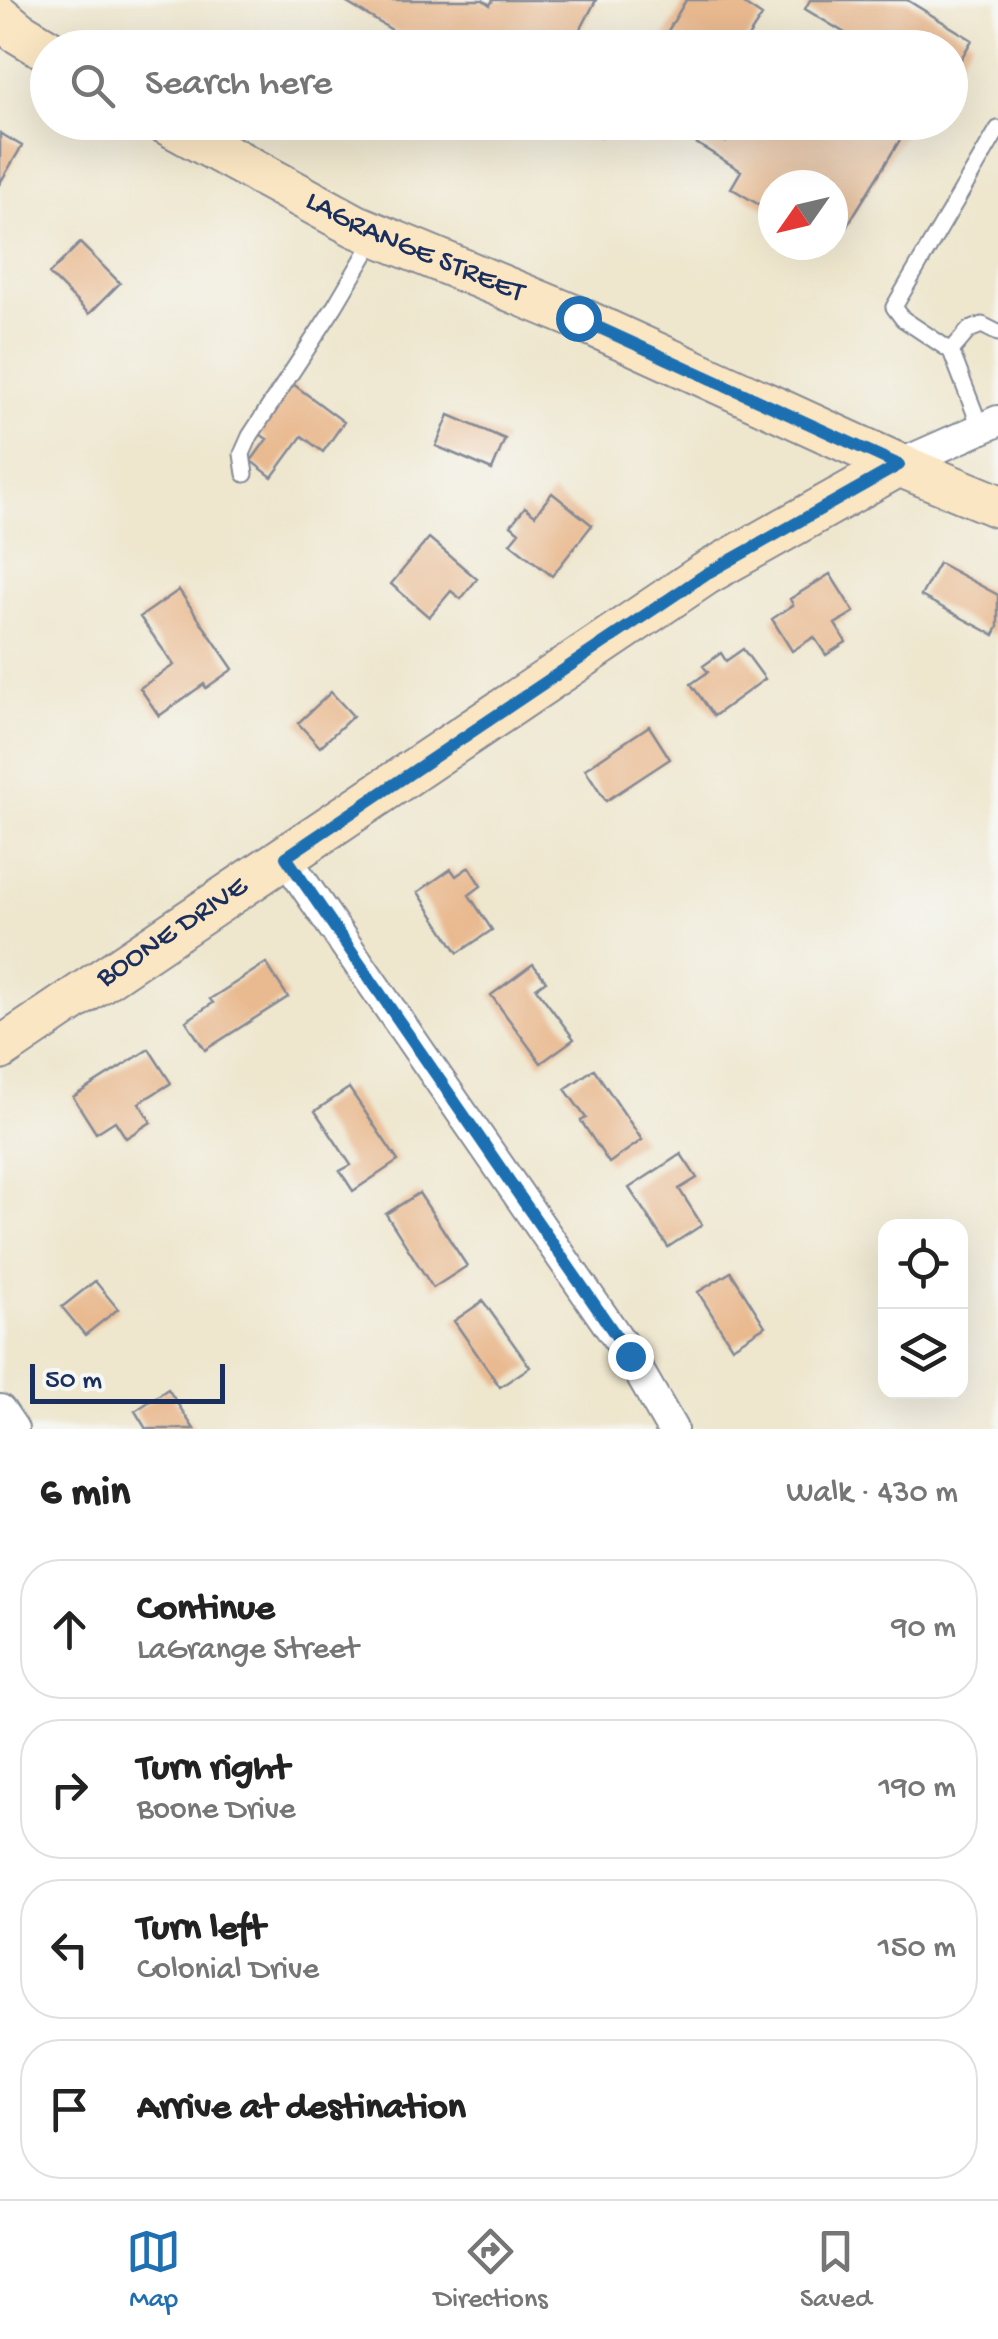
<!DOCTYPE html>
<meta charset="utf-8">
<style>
body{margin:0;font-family:"Gochi Hand",sans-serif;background:#f2f2f2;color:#222}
.controls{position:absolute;right:30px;bottom:30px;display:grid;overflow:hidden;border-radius:20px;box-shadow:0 10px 40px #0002}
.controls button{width:90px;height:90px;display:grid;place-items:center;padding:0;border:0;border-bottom:2px solid #e0e0e0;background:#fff;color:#222;font:50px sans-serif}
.compass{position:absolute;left:758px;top:170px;width:90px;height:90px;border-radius:50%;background:#fff;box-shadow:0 10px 40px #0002;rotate:236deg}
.scale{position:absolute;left:30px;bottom:25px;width:195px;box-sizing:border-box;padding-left:10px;border:5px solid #1b2f5e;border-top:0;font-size:28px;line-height:35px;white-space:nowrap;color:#1b2f5e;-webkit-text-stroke:8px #f6f6f2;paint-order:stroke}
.stop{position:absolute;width:30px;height:30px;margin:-22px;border:8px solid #1f6fb2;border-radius:50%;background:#fff}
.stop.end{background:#1f6fb2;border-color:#fff;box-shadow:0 2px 10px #0008}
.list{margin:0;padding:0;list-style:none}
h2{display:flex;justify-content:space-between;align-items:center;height:130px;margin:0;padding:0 40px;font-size:42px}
h2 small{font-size:32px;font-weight:400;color:#767676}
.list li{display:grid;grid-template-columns:65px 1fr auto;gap:30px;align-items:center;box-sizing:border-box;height:140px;margin:0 20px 20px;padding:0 20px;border:2px solid #e0e0e0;border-radius:40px}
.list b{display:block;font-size:38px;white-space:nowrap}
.list p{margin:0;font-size:32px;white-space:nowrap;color:#767676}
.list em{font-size:32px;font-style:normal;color:#767676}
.icon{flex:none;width:55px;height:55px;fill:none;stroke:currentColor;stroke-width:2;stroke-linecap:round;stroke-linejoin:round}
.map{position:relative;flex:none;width:998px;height:1429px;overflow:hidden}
.search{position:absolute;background:#fff;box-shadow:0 10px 40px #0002;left:30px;right:30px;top:30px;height:110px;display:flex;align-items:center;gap:25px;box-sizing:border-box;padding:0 35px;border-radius:55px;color:#767676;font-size:38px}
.sheet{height:770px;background:#fff}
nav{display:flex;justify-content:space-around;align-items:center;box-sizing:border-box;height:140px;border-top:2px solid #e0e0e0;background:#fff;font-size:28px;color:#767676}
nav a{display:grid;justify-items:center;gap:5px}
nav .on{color:#1f6fb2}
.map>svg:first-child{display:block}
</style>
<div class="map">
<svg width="998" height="1429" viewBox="0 0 998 1429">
<rect width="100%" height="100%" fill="#f6f6f2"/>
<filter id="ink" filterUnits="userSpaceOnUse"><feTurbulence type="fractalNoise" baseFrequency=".01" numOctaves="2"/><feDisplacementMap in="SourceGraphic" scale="20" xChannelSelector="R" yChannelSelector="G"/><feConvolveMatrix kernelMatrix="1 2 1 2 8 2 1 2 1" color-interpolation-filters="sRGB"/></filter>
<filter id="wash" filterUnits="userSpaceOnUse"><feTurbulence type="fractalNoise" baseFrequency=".0048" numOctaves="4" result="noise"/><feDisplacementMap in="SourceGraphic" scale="40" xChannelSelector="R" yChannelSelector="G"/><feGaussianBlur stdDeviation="2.25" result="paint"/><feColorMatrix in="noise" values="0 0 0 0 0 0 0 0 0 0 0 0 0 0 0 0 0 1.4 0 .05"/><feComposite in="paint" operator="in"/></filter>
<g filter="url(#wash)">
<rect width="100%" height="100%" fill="#eee6cd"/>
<g id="blocks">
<path fill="#e9b98f" d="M342 0H483L490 5 493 0H596L571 48H422Z
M686 0H738L762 16 741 48H658Z
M810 0H907L972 40 950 78V48H870L805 9Z
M577 122H612L602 137Z
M662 122H694L726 142 737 122H911L847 226 833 218V185H773V213L731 188 741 171Z
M0 133 22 146 0 183Z
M80 243 120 283 89 314 49 274Z
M293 384 344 422 323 452 302 436 272 477 251 461 267 439 257 432Z
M449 415 505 439 492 470 436 446Z
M552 493 592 525 552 576 510 543 519 532 511 525 525 507 535 515Z
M429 538 477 579 461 599 451 591 429 617 391 584Z
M939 563 998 595V627L994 635 921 596Z
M830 574 854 612 835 624 846 642 826 655 814 637 792 651 772 619 793 605 790 599Z
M179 590 233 669 206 688 204 684 159 716 140 688 174 665 140 617Z
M743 649 765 679 714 716 691 684 708 672 703 666 721 653 726 661Z
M331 692 353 716 320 747 298 723Z
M649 726 670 759 606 801 585 769Z
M469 867 481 886 469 895 492 930 458 953 418 892 451 869 456 876Z
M266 963 288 997 205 1050 186 1021 213 1003 210 999Z
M533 964 546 981 536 988 574 1039 541 1063 491 995Z
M149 1049 171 1083 139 1103 151 1122 126 1138 115 1121 96 1133 73 1097Z
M594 1069 642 1140 609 1163 581 1121 586 1118 565 1089Z
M349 1088 398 1161 353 1191 340 1171 351 1165 315 1111Z
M681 1154 697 1178 679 1189 702 1225 668 1247 629 1188Z
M419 1193 467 1266 433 1288 386 1214Z
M731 1272 765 1326 732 1347 698 1292Z
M95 1281 118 1309 85 1335 62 1307Z
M483 1301 530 1367 500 1387 454 1321Z
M168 1389 194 1429H146L135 1411Z"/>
</g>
</g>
<g filter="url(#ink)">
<use href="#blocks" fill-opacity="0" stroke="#848a96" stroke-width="2.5"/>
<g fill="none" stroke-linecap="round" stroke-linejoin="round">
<g stroke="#848a96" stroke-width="19">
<path id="lane" d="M951 351 969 330 982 325 998 333
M981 429 951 351 903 319 894 307 998 129
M245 474 242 454 250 436 335 306 375 238"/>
</g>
<g stroke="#848a96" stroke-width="34">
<path id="street" d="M899 465 998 421
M285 857 630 1356 672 1429
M0 1410 13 1429"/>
</g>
<g stroke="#848a96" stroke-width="46">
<g id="secondary">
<path d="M0 17 18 32 48 50"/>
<path id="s1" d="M165 122 356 226 578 318 899 465 998 506"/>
<path id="s2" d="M0 1049 705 574 899 465"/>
</g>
</g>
<use href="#lane" stroke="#fff" stroke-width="15"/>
<use href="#street" stroke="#fff" stroke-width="30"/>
<use href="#secondary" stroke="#fbe6c3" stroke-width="42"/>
</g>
</g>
<g fill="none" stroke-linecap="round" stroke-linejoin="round" filter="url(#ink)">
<path stroke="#1f6fb2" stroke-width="12" d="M578 318 899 465 706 574 286 857 630 1356"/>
</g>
<g text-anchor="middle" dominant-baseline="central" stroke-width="8" stroke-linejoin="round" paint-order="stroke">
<g font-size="30" fill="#1b2f5e" stroke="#f6f6f2">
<text stroke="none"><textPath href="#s1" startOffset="280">LAGRANGE STREET</textPath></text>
<text stroke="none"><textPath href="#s2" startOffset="208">BOONE DRIVE</textPath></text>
</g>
</g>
</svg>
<div class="controls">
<button><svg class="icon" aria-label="locate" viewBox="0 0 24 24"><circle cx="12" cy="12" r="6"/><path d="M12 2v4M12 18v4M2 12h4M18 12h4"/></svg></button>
<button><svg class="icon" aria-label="layers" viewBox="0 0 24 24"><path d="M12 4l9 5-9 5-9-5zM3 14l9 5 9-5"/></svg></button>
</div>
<svg class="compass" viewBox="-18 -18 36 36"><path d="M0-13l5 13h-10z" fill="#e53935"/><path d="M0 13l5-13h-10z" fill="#767676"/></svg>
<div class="scale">50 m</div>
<div class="stop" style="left:578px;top:318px"></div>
<div class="stop end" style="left:630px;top:1356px"></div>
<div class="search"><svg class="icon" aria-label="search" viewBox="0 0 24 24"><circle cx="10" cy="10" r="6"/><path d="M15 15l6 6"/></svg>Search here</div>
</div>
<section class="sheet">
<h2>6 min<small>Walk · 430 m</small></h2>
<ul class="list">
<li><svg class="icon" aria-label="ahead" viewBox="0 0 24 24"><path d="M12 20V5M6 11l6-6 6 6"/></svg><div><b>Continue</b><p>LaGrange Street</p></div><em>90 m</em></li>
<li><svg class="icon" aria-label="right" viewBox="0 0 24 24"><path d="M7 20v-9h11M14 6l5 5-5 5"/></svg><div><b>Turn right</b><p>Boone Drive</p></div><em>190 m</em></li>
<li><svg class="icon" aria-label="left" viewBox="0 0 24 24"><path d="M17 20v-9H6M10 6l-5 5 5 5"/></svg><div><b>Turn left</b><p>Colonial Drive</p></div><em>150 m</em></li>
<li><svg class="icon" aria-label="arrive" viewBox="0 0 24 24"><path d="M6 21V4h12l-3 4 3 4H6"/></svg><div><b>Arrive at destination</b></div></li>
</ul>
</section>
<nav>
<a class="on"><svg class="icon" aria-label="map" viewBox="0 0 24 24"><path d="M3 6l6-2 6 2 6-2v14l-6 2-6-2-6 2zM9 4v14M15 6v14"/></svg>Map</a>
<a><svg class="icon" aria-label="directions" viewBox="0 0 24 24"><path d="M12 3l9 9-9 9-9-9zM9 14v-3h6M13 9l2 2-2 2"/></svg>Directions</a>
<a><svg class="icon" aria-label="saved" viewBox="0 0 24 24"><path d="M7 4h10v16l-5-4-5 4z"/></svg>Saved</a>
</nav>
